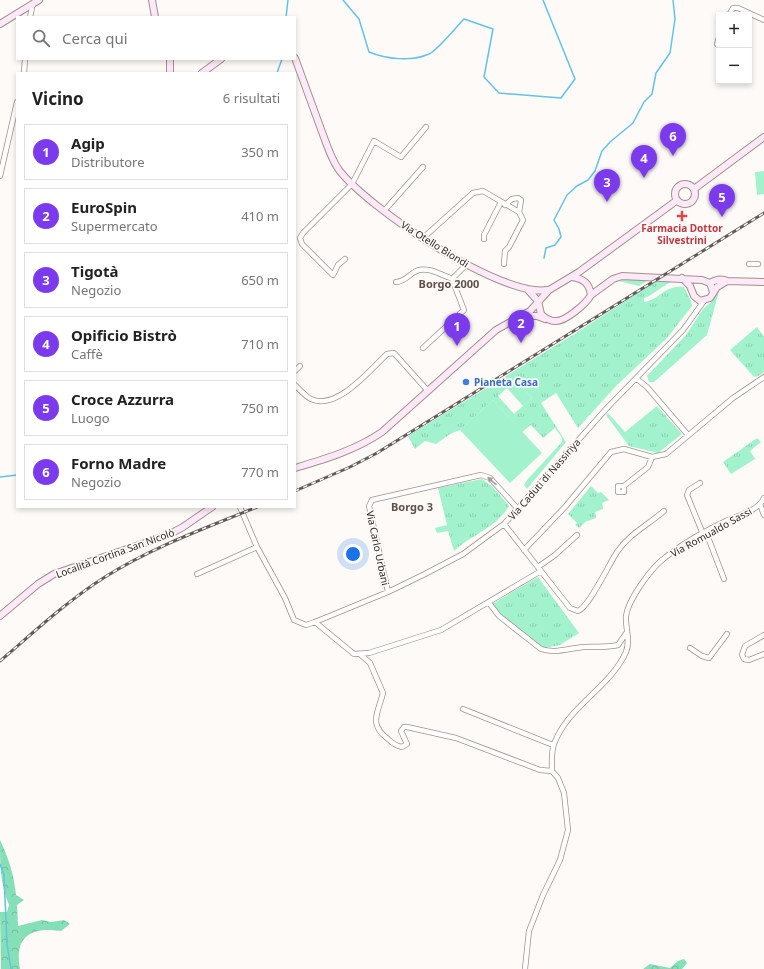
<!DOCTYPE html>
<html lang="it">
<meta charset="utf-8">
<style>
body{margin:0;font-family:"Noto Sans",sans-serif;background:#f2f2f2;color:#222}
.controls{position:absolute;right:12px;top:12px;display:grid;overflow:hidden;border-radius:0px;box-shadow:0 2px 6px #0003}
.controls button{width:36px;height:36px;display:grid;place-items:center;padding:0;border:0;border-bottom:1px solid #e0e0e0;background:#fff;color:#222;font:20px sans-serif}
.you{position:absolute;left:353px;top:554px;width:14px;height:14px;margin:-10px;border:3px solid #fff;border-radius:50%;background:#1a73e8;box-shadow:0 0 0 6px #1a73e833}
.badge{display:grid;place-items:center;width:26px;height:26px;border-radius:50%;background:#7c3aed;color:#fff;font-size:13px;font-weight:700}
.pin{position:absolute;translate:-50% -33px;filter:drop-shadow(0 1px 2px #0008)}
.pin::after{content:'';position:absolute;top:21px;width:14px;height:12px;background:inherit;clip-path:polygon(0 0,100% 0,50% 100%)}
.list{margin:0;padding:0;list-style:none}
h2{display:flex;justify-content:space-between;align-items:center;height:52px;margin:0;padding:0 16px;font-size:17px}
h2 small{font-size:13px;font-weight:400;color:#767676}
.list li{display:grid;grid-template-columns:26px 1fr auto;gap:12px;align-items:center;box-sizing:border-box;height:56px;margin:0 8px 8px;padding:0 8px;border:1px solid #e0e0e0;border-radius:0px}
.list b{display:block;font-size:15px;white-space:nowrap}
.list p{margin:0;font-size:13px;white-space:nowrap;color:#767676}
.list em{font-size:13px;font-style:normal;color:#767676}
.icon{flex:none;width:22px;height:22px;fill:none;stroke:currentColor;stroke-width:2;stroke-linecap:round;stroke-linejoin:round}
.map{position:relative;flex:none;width:764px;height:969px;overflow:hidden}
.search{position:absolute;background:#fff;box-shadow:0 2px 6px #0003;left:16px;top:16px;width:280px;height:44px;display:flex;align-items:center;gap:10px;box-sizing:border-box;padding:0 14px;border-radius:0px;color:#767676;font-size:15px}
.panel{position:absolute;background:#fff;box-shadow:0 2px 6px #0003;left:16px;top:72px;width:280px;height:436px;border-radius:0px}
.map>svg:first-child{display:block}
</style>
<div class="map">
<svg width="764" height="969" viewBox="0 0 764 969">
<defs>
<pattern id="grass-tufts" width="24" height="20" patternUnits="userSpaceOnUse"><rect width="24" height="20" fill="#a2f2cd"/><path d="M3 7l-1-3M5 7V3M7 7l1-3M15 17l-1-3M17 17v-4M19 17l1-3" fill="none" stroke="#8cd0b0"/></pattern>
<pattern id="forest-crowns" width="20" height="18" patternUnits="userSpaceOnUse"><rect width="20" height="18" fill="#85dfb7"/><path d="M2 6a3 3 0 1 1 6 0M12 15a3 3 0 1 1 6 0" fill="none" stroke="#73bf9d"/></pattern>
</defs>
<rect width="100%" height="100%" fill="#fefaf8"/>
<path fill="url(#grass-tufts)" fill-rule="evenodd" d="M625 278 650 279 639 286 619 281Z
M655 282H671C662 286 652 296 644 298V302C660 300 664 285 684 287L691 301 692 306 667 338 616 386 578 428 556 393 541 403 566 442 527 489 524 485 527 480 562 442V438L555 428 543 438 531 425 522 432 493 400 460 430 450 434 436 444 425 441 415 449 408 436 576 333ZM516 380 532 398 514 414 498 396Z
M719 291 707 335 654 382H649L647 376 686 335 703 309 711 302Z
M757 327 764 337V372L758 376 754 377 730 350Z
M657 406 682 434 658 453 629 446 606 415 608 413 625 432Z
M757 438 761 442 750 451 755 459 731 474 723 462Z
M482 479 494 488 509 506C496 528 471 535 454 551L448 531 437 533 435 528 447 525 438 488Z
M591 486 598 493 601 492 609 500 602 503 603 509 595 512 596 518 585 522 579 528 575 525 577 523 568 514Z
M538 577 579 633 560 645 544 648 503 617 492 604Z"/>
<path fill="url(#forest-crowns)" d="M0 840C9 859 14 875 16 895L24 900 17 905 18 926 42 920 51 922 64 920 70 924 61 931C31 927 14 936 20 969H1L0 912H7L9 905C0 884 0 863 0 840Z
M684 959 687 963 682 969H643L650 964 670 968 678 961Z"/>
<path fill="#a2f2cd" d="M764 171V194L757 195 755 172Z
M516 380 532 398 523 406 507 388Z
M493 400 542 453 510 483 460 430Z"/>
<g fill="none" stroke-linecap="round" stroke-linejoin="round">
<path stroke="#63c2e7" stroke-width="1.5" d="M343 0 359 19 369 52C386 59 411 62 429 54 437 51 457 26 464 19L493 29 484 77 499 93 561 98 575 79 543 0
M286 17 288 0
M277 73 282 59
M295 146V150
M544 258 546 248 555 245 561 237 559 229 554 220 567 195 577 186 588 180 595 171 602 151 610 142 633 123 644 102 652 94 656 73 670 53 675 19 673 0
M0 477 17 475
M0 864 4 875 7 944 11 969"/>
<g stroke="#a3918b" stroke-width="6">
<path id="street" d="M729 15 733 8H738L764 20
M30 17 33 3
M719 37 717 44 719 45
M24 73 25 59
M0 176 17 102
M505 205 512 199 518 198 521 200 519 212
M384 211 423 167
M423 238 473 193 483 191 519 212 523 220 509 247 505 251 504 264
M484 239V235L501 202
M345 259 338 265 333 275 302 244 300 238 303 233 352 184 374 141 401 157 426 127
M749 264H758
M396 282C403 282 407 277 413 273 424 264 440 274 452 279L467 264
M423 348 464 310 452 279
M295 371 300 366
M637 379 647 387 688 435
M295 385C300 390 305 396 311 399 337 411 370 370 387 354L394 353 428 391
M700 483 689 490 687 495 703 534
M624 486V492H618V486H624L648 467 652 457
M760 504 764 515
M240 507 257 547 285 598 294 620 306 625 315 622 388 592 425 574 463 554 504 524 606 409 683 330 704 301
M504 524 570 608 578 611C589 607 609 564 617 552 629 534 648 525 664 511
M706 532 724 579
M524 550 565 507 611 452 624 449 652 457 666 454 733 398 764 377
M538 567 555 555 577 535
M197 574 257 547
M388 592 369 506 372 500 481 475 490 478 518 509
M489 603 499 616 541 649C555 654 569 648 584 647 596 646 606 648 618 645L627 632
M315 622 354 654 369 653 441 630 541 571
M764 635 745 646 742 655 744 659 749 660 764 654
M690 648 702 656 709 658 727 634
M360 654 370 663 383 693C378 713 368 724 388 739 392 743 397 746 402 747L407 744 401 731 404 727H407L456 738 540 770 552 771 558 778 564 793 568 830 560 860 543 895 529 931 525 969
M463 709 553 745
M552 771C552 763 551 752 554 744 568 706 610 688 626 652 631 640 625 628 626 616 628 600 650 570 662 560 680 545 705 531 726 521 739 515 758 511 764 498"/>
</g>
<g stroke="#a3918b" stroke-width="8">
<path id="secondary" d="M152 0 155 17
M0 24 39 0
M295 58C304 83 313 107 322 132 327 145 331 159 339 170 368 208 501 298 548 290
M170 73V59
M202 73 221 59
M675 194a10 10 0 1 1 20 0a10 10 0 1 1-20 0Z
M694 189 764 137
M682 278 690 286 694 296 700 301 710 298 717 287 727 281
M710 283C715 280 721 278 727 281L764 282
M527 289 538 301
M591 295 613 279 622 276 702 280 710 283 713 292
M538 301 541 314C545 318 549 321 555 321 565 322 586 304 591 295 589 283 584 279 572 277
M523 316H537L545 319
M295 468C325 459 356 450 382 432L496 330 530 311 549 290 579 272 676 201
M0 616 38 584 54 574 168 535 183 527 212 507"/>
</g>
<use href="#street" stroke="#fff" stroke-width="4.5"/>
<use href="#secondary" stroke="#fde9f7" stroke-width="6"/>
<g stroke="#625b59" stroke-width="3">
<path id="rail" d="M295 491 350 467 377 453 764 213
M0 661C34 632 67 601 105 577 152 547 206 528 257 507"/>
</g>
<use href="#rail" stroke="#fefaf8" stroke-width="1.5" stroke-dasharray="4.5" stroke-linecap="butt"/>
</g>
<defs><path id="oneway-solid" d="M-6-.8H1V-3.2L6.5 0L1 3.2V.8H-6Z"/></defs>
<use fill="#a19e9d" href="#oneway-solid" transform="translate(492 481) rotate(-139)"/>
<path fill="#e0444e" stroke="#fefaf8" stroke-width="1.5" d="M680 210h4v4h4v4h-4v4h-4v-4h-4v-4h4z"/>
<circle fill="#3f7fe0" stroke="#fefaf8" stroke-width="1.5" cx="466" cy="382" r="4"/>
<g text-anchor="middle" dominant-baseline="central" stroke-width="3.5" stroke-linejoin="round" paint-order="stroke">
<g font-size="10" font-weight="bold" fill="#be3a42" stroke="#fefaf8">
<text x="682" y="228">Farmacia Dottor<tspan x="682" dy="12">Silvestrini</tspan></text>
</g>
<g font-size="10" fill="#2e2725" stroke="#fefaf8">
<text transform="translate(435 244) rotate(32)">Via Otello Biondi</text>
<text transform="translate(544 479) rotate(-49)">Via Caduti di Nassiriya</text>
<text transform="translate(711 532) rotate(-29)">Via Romualdo Sassi</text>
<text transform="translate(378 548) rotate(78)">Via Carlo Urbani</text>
<text transform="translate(115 553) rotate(-20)">Località Cortina San Nicolò</text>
</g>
<g font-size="10" font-weight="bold" fill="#366cbe" stroke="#fefaf8" text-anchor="start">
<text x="474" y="382">Pianeta Casa</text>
</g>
<g font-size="11" font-weight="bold" fill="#60504a" stroke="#fefaf8">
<text x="449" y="283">Borgo 2000</text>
<text x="412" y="506">Borgo 3</text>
</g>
</g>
</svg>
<div class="controls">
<button>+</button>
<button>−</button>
</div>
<div class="you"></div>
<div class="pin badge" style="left:457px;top:346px">1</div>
<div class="pin badge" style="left:521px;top:343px">2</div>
<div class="pin badge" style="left:607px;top:202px">3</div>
<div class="pin badge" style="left:644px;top:178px">4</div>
<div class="pin badge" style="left:722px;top:217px">5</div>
<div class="pin badge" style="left:673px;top:156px">6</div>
<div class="search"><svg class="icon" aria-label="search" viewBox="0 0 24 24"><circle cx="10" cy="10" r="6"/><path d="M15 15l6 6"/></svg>Cerca qui</div>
<section class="panel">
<h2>Vicino<small>6 risultati</small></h2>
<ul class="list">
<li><span class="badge">1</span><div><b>Agip</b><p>Distributore</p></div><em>350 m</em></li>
<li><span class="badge">2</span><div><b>EuroSpin</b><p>Supermercato</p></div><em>410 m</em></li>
<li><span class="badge">3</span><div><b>Tigotà</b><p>Negozio</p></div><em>650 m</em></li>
<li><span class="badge">4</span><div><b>Opificio Bistrò</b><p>Caffè</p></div><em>710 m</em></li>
<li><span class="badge">5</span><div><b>Croce Azzurra</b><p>Luogo</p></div><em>750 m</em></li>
<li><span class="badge">6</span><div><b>Forno Madre</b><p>Negozio</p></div><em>770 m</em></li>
</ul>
</section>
</div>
